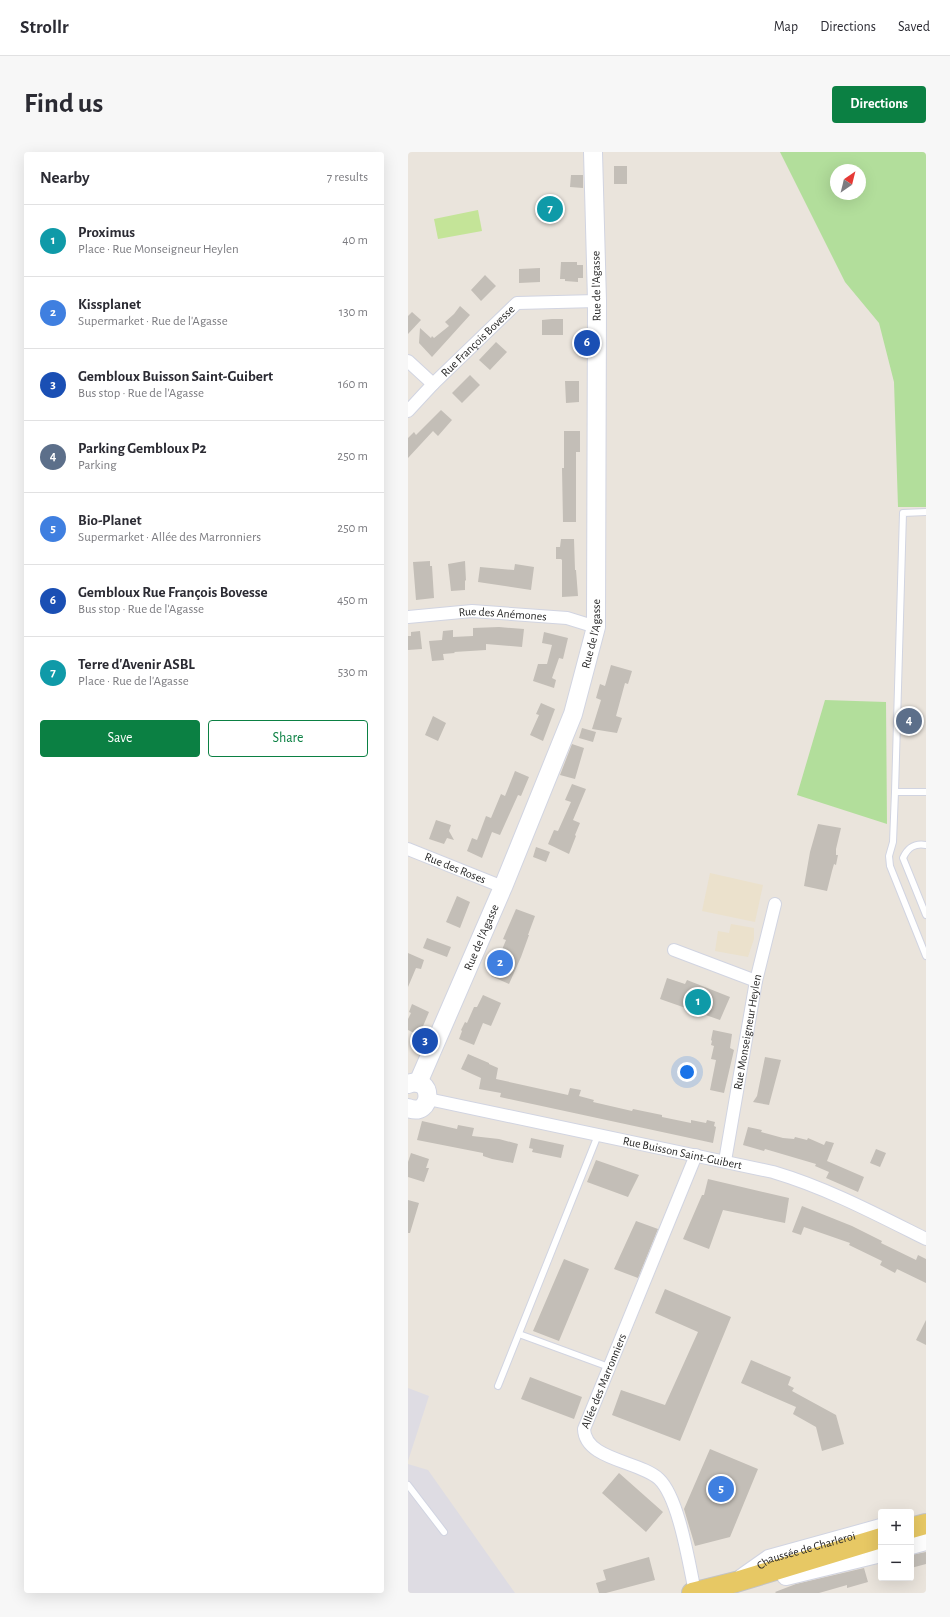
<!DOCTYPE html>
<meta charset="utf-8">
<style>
body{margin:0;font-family:"Alegreya Sans",sans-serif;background:#f7f7f7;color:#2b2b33}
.controls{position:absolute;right:12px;bottom:12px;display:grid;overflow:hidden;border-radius:4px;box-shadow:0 4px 16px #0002}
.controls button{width:36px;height:36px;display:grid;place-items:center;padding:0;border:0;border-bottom:1px solid #e1e1e2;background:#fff;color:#2b2b33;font:20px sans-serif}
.compass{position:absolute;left:422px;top:12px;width:36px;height:36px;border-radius:50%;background:#fff;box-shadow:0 4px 16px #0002;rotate:35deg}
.you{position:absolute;left:279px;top:920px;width:14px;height:14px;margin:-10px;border:3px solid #fff;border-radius:50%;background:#1a73e8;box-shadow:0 0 0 6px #1a73e833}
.badge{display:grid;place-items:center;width:26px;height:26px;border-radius:50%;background:#0b8043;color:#fff;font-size:13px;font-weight:700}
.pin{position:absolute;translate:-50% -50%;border:2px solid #fff;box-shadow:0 1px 4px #0006}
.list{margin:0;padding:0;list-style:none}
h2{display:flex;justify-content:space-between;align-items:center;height:52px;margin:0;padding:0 16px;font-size:17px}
h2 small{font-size:13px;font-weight:400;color:#7c7c81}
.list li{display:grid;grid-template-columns:26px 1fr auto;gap:12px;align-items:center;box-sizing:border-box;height:72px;padding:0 16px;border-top:1px solid #e1e1e2}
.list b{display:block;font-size:15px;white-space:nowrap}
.list p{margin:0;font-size:13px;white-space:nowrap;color:#7c7c81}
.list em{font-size:13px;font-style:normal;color:#7c7c81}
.actions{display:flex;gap:8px;padding:12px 16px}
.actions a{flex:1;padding:9px 0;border:1px solid #0b8043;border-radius:4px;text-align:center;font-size:14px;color:#0b8043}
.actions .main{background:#0b8043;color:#fff}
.map{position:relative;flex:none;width:518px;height:1441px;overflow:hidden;border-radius:4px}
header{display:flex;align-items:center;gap:24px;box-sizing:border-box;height:56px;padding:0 20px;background:#fff;border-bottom:1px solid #e1e1e2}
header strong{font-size:19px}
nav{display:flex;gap:22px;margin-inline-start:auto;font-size:14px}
.intro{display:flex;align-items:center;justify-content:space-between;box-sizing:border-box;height:96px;padding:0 24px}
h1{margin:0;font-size:28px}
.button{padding:10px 18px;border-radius:4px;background:#0b8043;color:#fff;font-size:14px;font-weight:700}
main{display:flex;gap:24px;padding:0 24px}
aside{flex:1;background:#fff;border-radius:4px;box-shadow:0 4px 16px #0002}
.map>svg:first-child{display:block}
</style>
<header>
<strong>Strollr</strong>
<nav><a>Map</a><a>Directions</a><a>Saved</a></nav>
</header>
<div class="intro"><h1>Find us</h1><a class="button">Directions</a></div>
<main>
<aside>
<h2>Nearby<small>7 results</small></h2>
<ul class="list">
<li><span class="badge" style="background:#0f9aa8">1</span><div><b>Proximus</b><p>Place · Rue Monseigneur Heylen</p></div><em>40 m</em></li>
<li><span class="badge" style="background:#3f7fe0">2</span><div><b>Kissplanet</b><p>Supermarket · Rue de l'Agasse</p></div><em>130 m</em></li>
<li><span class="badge" style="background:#1a4fb4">3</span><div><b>Gembloux Buisson Saint-Guibert</b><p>Bus stop · Rue de l'Agasse</p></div><em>160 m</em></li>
<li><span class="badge" style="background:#5c6f8a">4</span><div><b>Parking Gembloux P2</b><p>Parking</p></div><em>250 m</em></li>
<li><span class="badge" style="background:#3f7fe0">5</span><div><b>Bio-Planet</b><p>Supermarket · Allée des Marronniers</p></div><em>250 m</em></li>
<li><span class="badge" style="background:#1a4fb4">6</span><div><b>Gembloux Rue François Bovesse</b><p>Bus stop · Rue de l'Agasse</p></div><em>450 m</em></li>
<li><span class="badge" style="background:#0f9aa8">7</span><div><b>Terre d'Avenir ASBL</b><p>Place · Rue de l'Agasse</p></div><em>530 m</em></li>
</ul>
<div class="actions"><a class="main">Save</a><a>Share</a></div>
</aside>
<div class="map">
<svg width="518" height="1441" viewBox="0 0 518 1441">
<rect width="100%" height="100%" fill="#eae4dc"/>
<path fill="#dedce3" d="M0 1236 21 1244 0 1309Z
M0 1312 20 1318 107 1441H0Z"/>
<path fill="#ebe1cc" d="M302 721 355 733 347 770 294 759Z
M323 772 346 776V787L340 805 307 799 310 779 321 781Z"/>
<path fill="#b2de9b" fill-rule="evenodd" d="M372 0H518V355H490L486 230 471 171 437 130ZM428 18H452V42H428Z
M417 548 478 550 479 672 389 643Z"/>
<path fill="#c4e498" d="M70 58 74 79 30 87 26 67Z"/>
<path fill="#c3beb7" d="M206 14H219V32H206Z
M163 23H175V36L162 35Z
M150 51 151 62 133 63V52Z
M153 110H169V113H175V126H170V130L157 129V127H152Z
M132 116V130L111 131V117Z
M77 123 88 134 73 149 63 138Z
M52 154 62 163 24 205 11 191 12 176 23 186 24 184 26 186 41 174 37 170 46 162Z
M4 160 13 168 0 182V164Z
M144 167H155V183H134V168Z
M88 190 99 200 82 218 71 208Z
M62 223 72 233 54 251 44 241Z
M157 229H171V250L158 251Z
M33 258 44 268 30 284 25 279 0 306V286L6 280 8 283Z
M156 279H172V300H168V370H155L154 316H156Z
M153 387H166L167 418H168L170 444 154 445V408L153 407H148V395H152Z
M22 409V414H24L26 446 8 448 5 410Z
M57 409 58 429 57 428V438L43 439 40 412Z
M107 412 126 415 123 438 70 430 72 415 106 418Z
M91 475 116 477 114 495 78 492V498L46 500 47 501 35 502 36 508 24 509 21 489 34 488 35 479 45 478V485L65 484V476Z
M12 479 14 497 0 498V484H3V480Z
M136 480 160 486 155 507 151 506 144 526 148 528 146 536 125 529 130 512H139L144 493 134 491Z
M203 513 224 519 220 532 217 531 208 564 214 566 209 581 184 577 193 548 188 546 192 532 197 534Z
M133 551 147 557 135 589 122 583 131 563 128 562Z
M25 564 38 571 30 589 17 583Z
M174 576 188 580 185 590 171 586Z
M164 592 176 596 167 627 152 623Z
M107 619 121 625 113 644 110 643 92 683 84 680 74 706 59 699 64 686 69 688 78 664 83 666 93 642 97 644Z
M164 632 178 637 165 668 172 671 167 683 168 684 161 702 140 692 146 678 150 679 163 650 157 648Z
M28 668 43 673 41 679 46 688 39 686 36 692 21 687Z
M410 672 433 676 428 697V703H430L428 713 426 712 424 719 419 739 396 734 402 700Z
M128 695 142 700 138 710 125 705Z
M49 744 62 750 52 776 38 770Z
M108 757 127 764 120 783H121L113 805 101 832 83 824 98 788 95 787Z
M19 786 43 795 39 805 15 796Z
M0 801 16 808 13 817 8 816 0 835Z
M259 826 277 832 279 828 322 845 312 868 252 847Z
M75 843 93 851 83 874 75 871 66 893 51 887 54 879 53 878 57 870 59 871 66 855H69Z
M4 852 21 860 13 879 10 878 8 882 0 878V867L3 861 1 860Z
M305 878 324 882 322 896 326 898 316 941 302 938 308 908 303 907 306 894 303 893 304 889 303 888Z
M60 902 81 911V912L90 916 88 927 160 943 162 936 173 938 171 944 186 948 185 950 224 959 225 957 254 963V965L283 971V968L298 971 299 968 307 970 306 974 308 975 305 991 92 945 93 941 71 937 73 926 53 917Z
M357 905 373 908 361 953 345 950 349 944Z
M14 969 49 977 50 973 66 976 64 984 91 987 110 992 105 1011 84 1007 75 1004V1001L9 988Z
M340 975 354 978 353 980 375 986 386 987 387 985 399 988 400 986 416 993 418 989 426 991 419 1009 456 1025 450 1040 418 1026 421 1020 407 1014 408 1012 357 997 356 999 335 993Z
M123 986 156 993 153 1006 124 1000 125 997 121 996Z
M468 997 478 1001 472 1015 462 1011Z
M3 1001 21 1007 18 1016H21L16 1030 0 1025V1010Z
M188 1008 231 1023 220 1045 179 1030Z
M300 1027 381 1046 377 1071 315 1058 301 1097 275 1087 294 1043H296Z
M0 1048 11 1051 2 1081H0Z
M394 1054 444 1074 474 1089 473 1091 508 1108 510 1103 518 1107V1131L489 1117 487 1121 472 1113 474 1109 441 1093 442 1091 396 1075 393 1083 384 1080Z
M228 1069 250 1077 230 1126 206 1117Z
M156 1107 181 1117 151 1189 125 1179Z
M257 1137 323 1165 272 1289 204 1263 213 1238 257 1253 290 1180 247 1161Z
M518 1168V1193L508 1188Z
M343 1208 383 1225 380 1233 386 1236 384 1239 428 1263 436 1292 414 1299 408 1275 385 1262 388 1255 333 1231Z
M122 1225 174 1245 166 1267 113 1247Z
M302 1297 350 1317 322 1385 287 1394 276 1357Z
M211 1321 255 1360 238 1380 194 1341Z
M518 1400V1412L503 1416V1403Z
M241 1405 247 1428 198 1441H191L188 1431 198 1428 195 1418Z
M456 1416 460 1430 439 1436V1433L411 1441H368L367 1440 388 1432Z"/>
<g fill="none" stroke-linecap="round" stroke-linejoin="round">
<g stroke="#d1d4e1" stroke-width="8">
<path id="lane" d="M518 360 495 361 487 640H518
M487 640 485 690 481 704 482 714 518 804
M518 693C507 691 500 695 495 706L518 763
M111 1182 201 1215
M90 1234 190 983
M0 1333 36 1380"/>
</g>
<g stroke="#d1d4e1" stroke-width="14">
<g id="street">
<path d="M0 209 25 232"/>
<path id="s1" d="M0 259 25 232 109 151 189 149"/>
<path id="s2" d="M0 465 64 459 159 466 188 475"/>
<path id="s3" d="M0 697 95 735"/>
<path d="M266 798 348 829"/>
<path id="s4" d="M20 947 365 1020C419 1036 468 1062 518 1087"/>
<path id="s5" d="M317 1009 348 829 367 752"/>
<path id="s6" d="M287 1440C281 1412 271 1346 251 1327 232 1309 177 1308 176 1277L288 1003"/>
</g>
</g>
<g stroke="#d1d4e1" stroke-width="20">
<g id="secondary">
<path id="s7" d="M10 931 95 735 165 562 188 475 189 149 185 0"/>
<path d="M0 932C26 922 26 966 0 956"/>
<path d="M503 1393 518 1389"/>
<path d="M378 1424 473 1401"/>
<path id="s8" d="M334 1426 361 1407 473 1376"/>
</g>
</g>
<g stroke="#c3c3c3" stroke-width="22">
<path id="primary" d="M503 1376 518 1372
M284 1441 328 1430 473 1386"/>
</g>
<use href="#lane" stroke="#fff" stroke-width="6"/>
<use href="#street" stroke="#fff" stroke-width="12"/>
<use href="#secondary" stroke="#fff" stroke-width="18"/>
<use href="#primary" stroke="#e7c864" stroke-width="20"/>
</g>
<g text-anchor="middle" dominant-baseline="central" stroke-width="3" stroke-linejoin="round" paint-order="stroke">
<g font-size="12" fill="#292929" stroke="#fff">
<text transform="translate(188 134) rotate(-91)">Rue de l'Agasse</text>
<text stroke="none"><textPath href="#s1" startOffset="99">Rue François Bovesse</textPath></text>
<text stroke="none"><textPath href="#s2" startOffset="95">Rue des Anémones</textPath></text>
<text stroke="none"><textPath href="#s7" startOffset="483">Rue de l'Agasse</textPath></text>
<text stroke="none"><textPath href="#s3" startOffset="51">Rue des Roses</textPath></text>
<text stroke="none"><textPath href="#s7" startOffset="159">Rue de l'Agasse</textPath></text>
<text stroke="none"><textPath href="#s5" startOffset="131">Rue Monseigneur Heylen</textPath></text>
<text stroke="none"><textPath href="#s4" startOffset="260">Rue Buisson Saint-Guibert</textPath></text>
<text stroke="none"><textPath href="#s6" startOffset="266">Allée des Marronniers</textPath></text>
<text stroke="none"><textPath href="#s8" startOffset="71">Chaussée de Charleroi</textPath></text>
</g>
</g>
</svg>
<div class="controls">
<button>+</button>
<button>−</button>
</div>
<svg class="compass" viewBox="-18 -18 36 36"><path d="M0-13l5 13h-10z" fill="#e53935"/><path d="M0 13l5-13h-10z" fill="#7c7c81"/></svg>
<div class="you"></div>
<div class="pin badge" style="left:290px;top:850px;background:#0f9aa8">1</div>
<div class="pin badge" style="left:92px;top:811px;background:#3f7fe0">2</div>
<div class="pin badge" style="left:17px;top:889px;background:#1a4fb4">3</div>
<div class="pin badge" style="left:501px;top:569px;background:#5c6f8a">4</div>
<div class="pin badge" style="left:313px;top:1337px;background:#3f7fe0">5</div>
<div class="pin badge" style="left:179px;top:191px;background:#1a4fb4">6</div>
<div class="pin badge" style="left:142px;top:57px;background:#0f9aa8">7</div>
</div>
</main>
